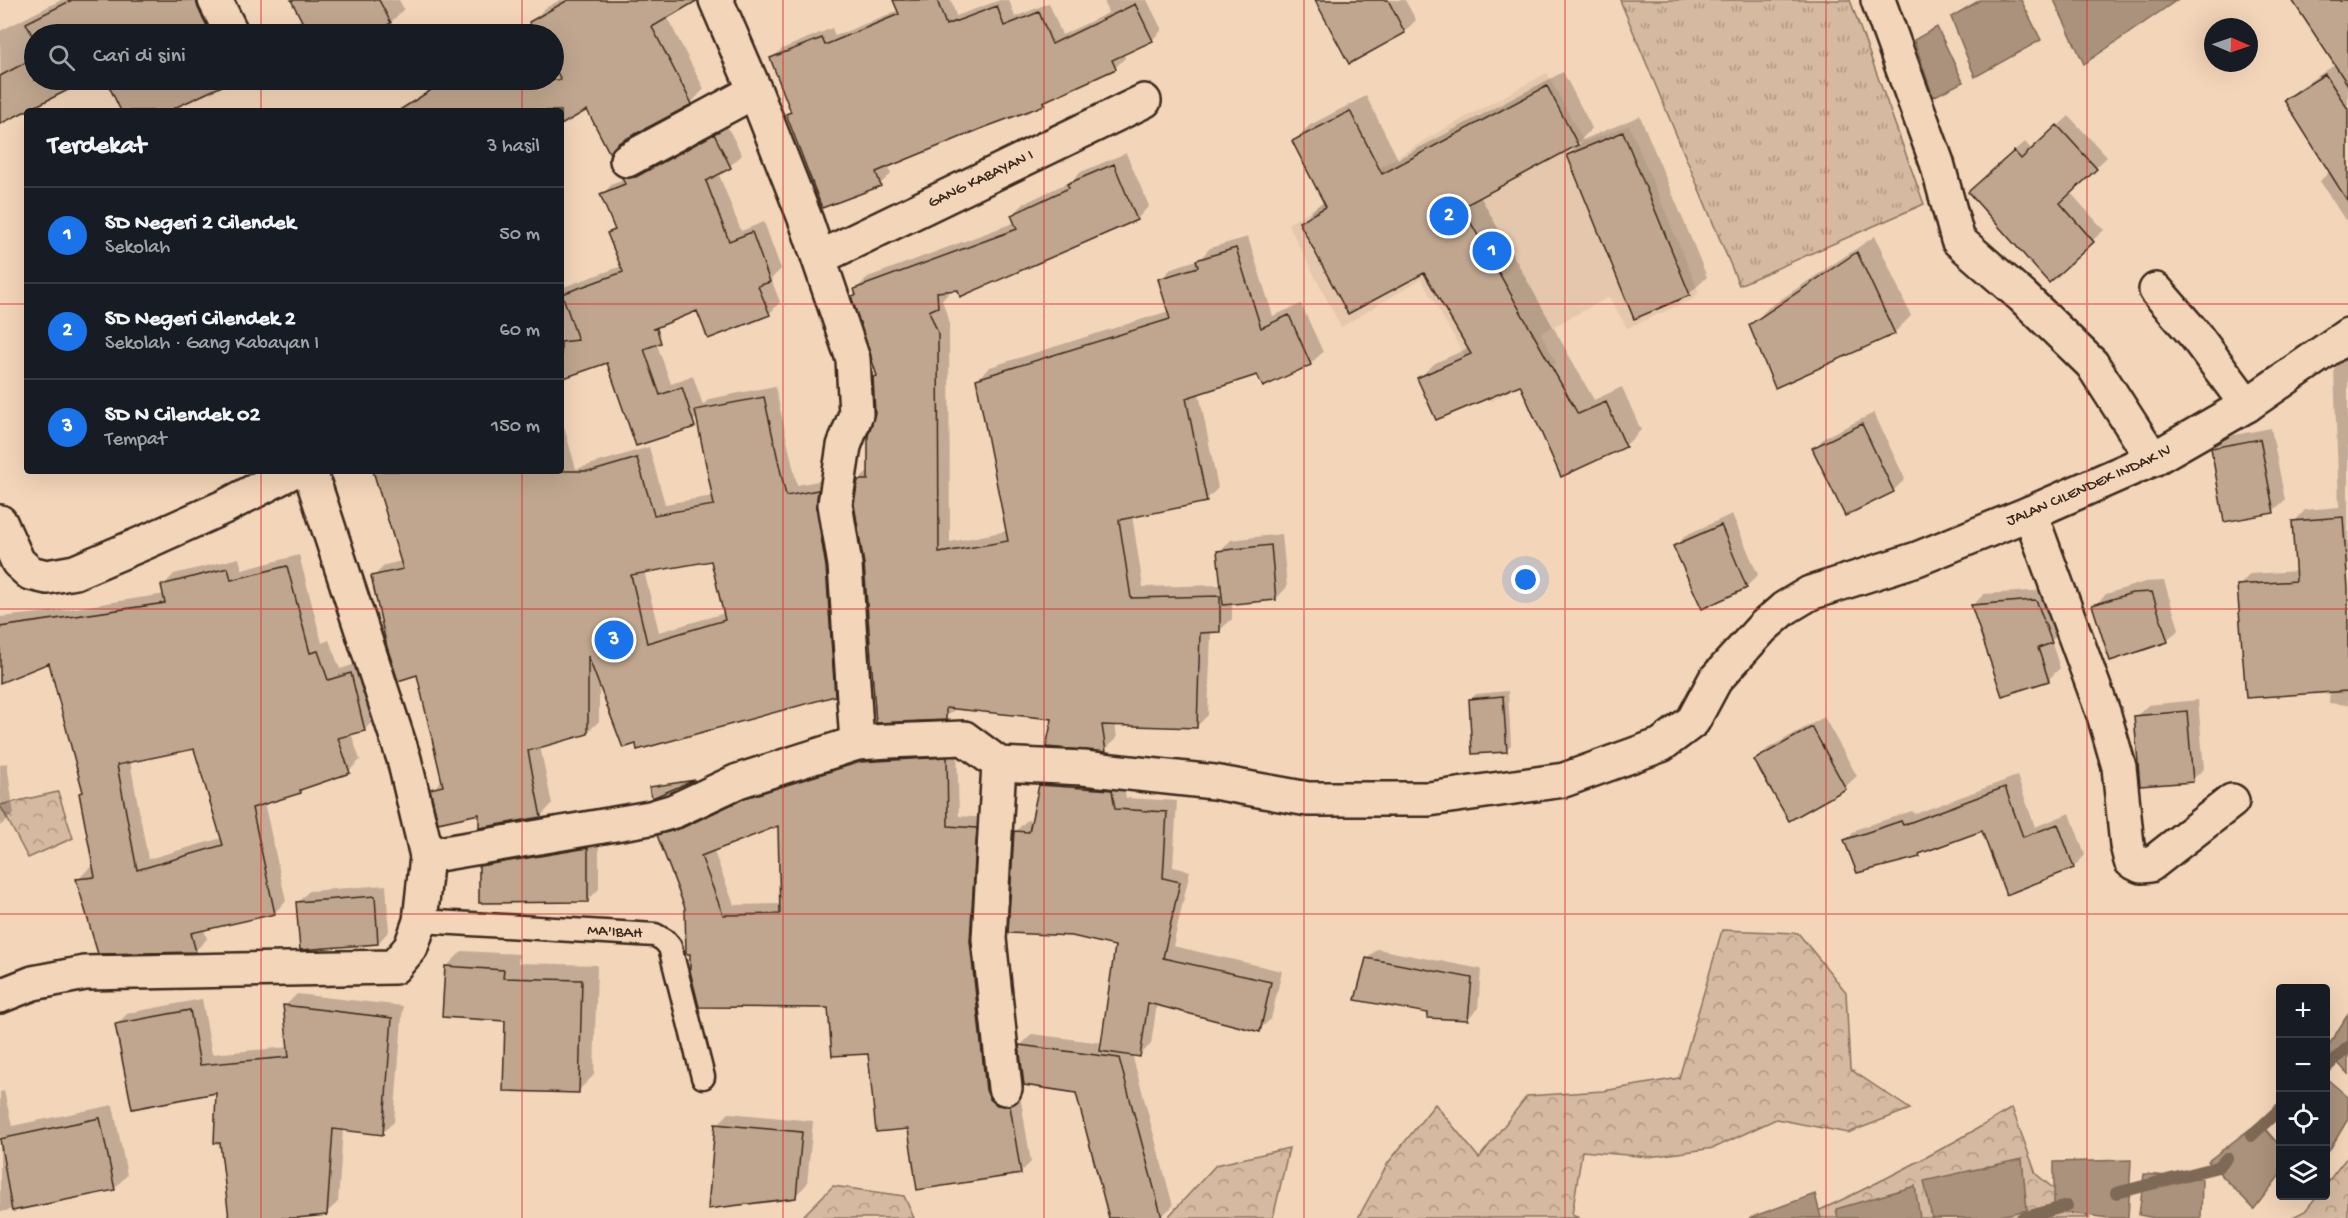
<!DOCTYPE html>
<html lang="id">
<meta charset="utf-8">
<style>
body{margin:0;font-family:"Gochi Hand",sans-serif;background:#242831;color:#f1f3f6}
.controls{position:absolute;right:18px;bottom:18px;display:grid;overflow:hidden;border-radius:6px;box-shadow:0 6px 24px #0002}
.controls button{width:54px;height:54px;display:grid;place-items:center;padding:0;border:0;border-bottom:2px solid #363941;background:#171b24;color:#f1f3f6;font:30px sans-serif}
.compass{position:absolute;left:2204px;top:18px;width:54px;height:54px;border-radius:50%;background:#171b24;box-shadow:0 6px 24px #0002;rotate:92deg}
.you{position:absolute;left:1526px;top:580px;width:21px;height:21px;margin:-15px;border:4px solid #fff;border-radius:50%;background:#1a73e8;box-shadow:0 0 0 9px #1a73e833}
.badge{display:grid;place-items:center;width:39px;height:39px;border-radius:50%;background:#1a73e8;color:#fff;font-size:20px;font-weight:700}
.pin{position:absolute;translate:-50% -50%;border:3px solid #fff;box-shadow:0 2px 6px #0006}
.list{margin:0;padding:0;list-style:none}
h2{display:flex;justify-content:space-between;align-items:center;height:78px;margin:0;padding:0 24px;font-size:26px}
h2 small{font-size:20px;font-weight:400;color:#9ea1a6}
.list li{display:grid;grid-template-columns:39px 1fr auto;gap:18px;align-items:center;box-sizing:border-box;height:96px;padding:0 24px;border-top:2px solid #363941}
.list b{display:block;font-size:22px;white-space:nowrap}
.list p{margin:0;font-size:20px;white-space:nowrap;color:#9ea1a6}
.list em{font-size:20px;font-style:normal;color:#9ea1a6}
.icon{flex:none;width:33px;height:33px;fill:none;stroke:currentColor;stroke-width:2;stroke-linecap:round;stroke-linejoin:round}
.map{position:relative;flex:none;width:2348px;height:1218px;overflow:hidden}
.search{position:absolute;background:#171b24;box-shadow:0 6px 24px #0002;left:24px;top:24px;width:540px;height:66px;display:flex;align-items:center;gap:15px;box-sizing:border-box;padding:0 21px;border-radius:33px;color:#9ea1a6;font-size:22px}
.panel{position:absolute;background:#171b24;box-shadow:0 6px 24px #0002;left:24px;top:108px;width:540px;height:366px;border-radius:6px}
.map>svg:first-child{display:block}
</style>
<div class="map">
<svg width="2348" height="1218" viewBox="0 0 2348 1218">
<defs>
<pattern id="grass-tufts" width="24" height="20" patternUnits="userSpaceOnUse" patternTransform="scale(1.5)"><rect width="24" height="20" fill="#d5b9a0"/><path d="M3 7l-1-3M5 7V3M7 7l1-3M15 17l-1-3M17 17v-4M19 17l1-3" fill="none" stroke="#ae9782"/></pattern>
<pattern id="forest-crowns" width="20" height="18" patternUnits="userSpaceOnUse" patternTransform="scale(1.5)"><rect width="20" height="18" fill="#d5b9a0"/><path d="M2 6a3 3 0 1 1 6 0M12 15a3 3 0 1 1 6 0" fill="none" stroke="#ae9782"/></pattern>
</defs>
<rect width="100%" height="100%" fill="#f3d5b9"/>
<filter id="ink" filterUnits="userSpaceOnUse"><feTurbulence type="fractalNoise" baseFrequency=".0167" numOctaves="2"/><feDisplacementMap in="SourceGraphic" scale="12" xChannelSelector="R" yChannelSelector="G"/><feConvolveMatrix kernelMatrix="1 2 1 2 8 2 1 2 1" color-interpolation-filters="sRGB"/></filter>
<g filter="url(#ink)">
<path fill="#e4c7ac" d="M1547 73 1584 142 1629 125 1699 292 1693 299 1627 328 1609 297 1541 333 1556 363 1491 402 1421 279 1341 327 1288 224 1435 134Z"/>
<path fill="url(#grass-tufts)" stroke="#88725f" stroke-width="1.5" d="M1620 0H1850L1924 204 1739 285Z"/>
<path fill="url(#forest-crowns)" stroke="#88725f" stroke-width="1.5" d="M58 792 73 838 28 858 0 805Z
M1722 930 1798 933 1846 992 1850 1069 1910 1109 1848 1133 1776 1119 1714 1148 1649 1157 1582 1151 1572 1215 1579 1218H1358L1388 1163 1435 1104 1479 1158 1527 1096 1603 1091 1679 1078Z
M2012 1108 2036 1174 2089 1218H1807V1216C1878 1184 1945 1149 2012 1108Z
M1289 1148 1273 1218H1167L1216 1165Z
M2348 1156V1218H2291L2305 1211 2317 1196H2326V1184Z
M833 1186 904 1196 914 1218H801Z"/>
<path fill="#aa927c" stroke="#7e6856" stroke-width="1.5" d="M1980 0H2021L2041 40 1975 77 1951 17Z
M2054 0H2177L2084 64Z
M1937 27 1963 82 1933 97 1914 40Z
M2348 1014V1074L2326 1050Z
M2326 1078 2348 1097V1119L2329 1151 2326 1148Z
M2259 1122 2280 1146V1175L2254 1209 2208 1161Z
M2022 1159 2027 1210 1991 1218H1932L1924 1181Z
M2131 1160 2128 1218H2109L2054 1211V1162Z
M2144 1174 2202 1179 2201 1218H2154L2139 1215Z
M1915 1186 1920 1218H1838L1836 1209Z
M1815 1194 1821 1218H1749Z"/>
<path fill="#0003" fill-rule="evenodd" d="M61 0H213L233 34H34V80H85L1 122 0 31Z
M293 0H399L404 9 391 22 367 34H273L302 19Z
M560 0H683L667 17 704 89 691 103 622 140 610 151 588 108 561 123V111H442L431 92 443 80H554V34H513L531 23 544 9Z
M897 0H951L956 16 1000 0H1009L1015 17 1049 3 1062 35 1108 13 1104 0H1147L1162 30 1152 40 1123 53 1125 58 1115 68 1050 97 1044 104 983 126 887 166 891 174 880 184 823 206 788 114 792 110 771 59 782 49 832 28 835 36 899 10Z
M1317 0H1405L1416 20 1404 32 1350 62Z
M2312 0H2348V219L2345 220 2320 181 2330 171 2286 100 2298 89 2336 64Z
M1563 72 1592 128 1580 141 1640 116 1707 277 1689 294 1569 155 1582 141 1480 196 1594 400 1622 387 1641 430 1625 446 1520 383 1419 378 1435 363 1469 348 1425 271 1301 222 1317 206 1325 202 1294 141 1310 125 1366 96 1398 159Z
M108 80H232L164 111H123Z
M268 80H284L272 86Z
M2069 116 2107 157 2070 192 2104 230 2049 280 1981 181 2025 142 2032 150Z
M726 124 742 155 730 166 718 172 741 231 764 222 781 269 771 279 780 302 769 314 698 310 651 328 671 384 693 376 703 405 709 399 775 386 797 485 829 479 846 683 834 694 637 743 599 681V721L587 733 540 746 552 804 541 816 481 813 432 790 443 779 418 673 373 577 385 565 402 561 378 471H561V416L576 469 649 447 665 504 713 496 698 416 693 422 608 361 561 378V288L622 266 609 233 615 227 602 195 613 183 624 179 635 166ZM713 559 725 613 659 632 644 571Z
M1126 153 1149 206 1137 219 961 295 959 288 949 289V293L942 300 949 320 950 542 1007 531 977 379 990 367 1169 311 1160 280 1172 268 1200 259 1210 248 1248 237 1273 316 1301 304 1323 352 1310 364 1258 374 1199 393 1218 488 1206 500 1132 515 1143 587 1222 585 1219 552 1231 540 1282 534 1287 587 1276 599 1232 603V619L1219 631H1211L1208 715 1196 727 1115 724 1117 738 1105 750 1054 718 957 707 945 718 859 480 869 470 876 413 874 378 878 374 853 297 857 293 856 289 868 277 1016 222 1012 215 1025 203 1073 180 1081 172Z
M1875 236 1911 316 1894 333 1751 326 1768 308Z
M2348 356V705L2329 703 2330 690 2239 586 2250 574 2297 571 2294 522 2305 510 2339 507 2334 369Z
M1874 413 1905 479 1893 491 1846 514 1814 449 1825 437Z
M2271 428 2285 500 2273 511 2212 448 2224 437Z
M1732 514 1758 575 1746 587 1675 547 1686 535Z
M299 555 322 643 329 640 340 669 362 662 376 718 365 729 351 733 360 760 349 771 305 787 300 791 264 802 286 901 274 913 204 929 207 939 195 951 78 880 89 868 95 867 81 793 84 790 50 660 0 682V617L50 612 165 594 163 586 174 574 239 558 242 570ZM195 747 222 838 148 859 130 761Z
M2164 581 2179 629 2167 641 2094 606 2106 594 2145 582Z
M2049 590 2062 630 2051 641 2060 668 2048 680 1973 605 1984 594Z
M1508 691 1511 745 1506 750 1470 700 1476 694Z
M2198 700 2204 769 2192 780 2136 717 2148 705Z
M1824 717 1857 776 1845 787 1756 760 1767 749Z
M957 747 959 816 987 818 1008 1095H1020L1031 1162 1020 1173 909 1127 869 1052 830 1006 687 908 659 836 669 825 757 788 872 751ZM780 824 782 904 734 905 713 849Z
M7 763 14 814 0 826V765Z
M1052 774 1123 779 1126 798 1177 801 1173 867 1190 871 1173 946 1282 971 1271 1019 1259 1030 1157 1004 1151 1044 1140 1055 1132 1054 1173 1206 1159 1218H1110L1077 1091 1025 1084 1021 1045 1032 1034 1102 1043 1117 945 1015 832 1027 820 1033 821 1040 785Z
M2017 776 2035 827 2070 813 2085 855 2074 867 1982 829 1924 851 1919 855 1846 840 1857 829 1912 811 1915 814Z
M599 837V889L587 901 481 867 492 855Z
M386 885 389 931 378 943 297 903 309 891Z
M1377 949 1481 969 1478 1009 1468 1018 1430 1012 1367 959Z
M462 951 519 954 518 963 597 965 594 1075 578 1091 507 1020 446 967Z
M297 994 403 1006 394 1122 382 1133 343 1129 338 1202 326 1213 282 1218H230L218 1092 117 1024 128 1013 202 999 212 1054 289 1047 285 1006Z
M4 1091 12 1126 113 1105 127 1175 114 1189 0 1212V1092Z
M729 1113 813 1121 807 1184 795 1196 717 1125Z"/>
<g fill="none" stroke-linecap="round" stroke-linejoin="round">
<path stroke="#7e6856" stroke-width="12" d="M2326 1068 2348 1047
M2251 1136 2280 1109
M2116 1193 2218 1167 2227 1158
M2022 1218 2067 1206"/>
</g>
<path fill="#c0a68e" stroke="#3b2a1e" stroke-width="1.5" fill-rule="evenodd" d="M72 0H196L198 8 211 34H34V39L26 23Z
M291 0H379L391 23 371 34H282L303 23Z
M568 0H698L652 27 692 104 618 143 610 154 587 110 561 125V111H398L447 80H561L554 66V34H536L529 22Z
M893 0H937L946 25 997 6 1004 26 1039 12 1052 44 1135 4 1153 41 1112 60 1116 69 1043 102 1045 105 983 128 876 172 881 186 822 208 786 114 791 112 770 58 822 38 825 45 899 14Z
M1315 0H1388L1405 33 1349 64Z
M2292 0H2348V85Z
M34 58V80H88L0 124V76Z
M2325 74 2348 109V202L2284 100Z
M106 80H235L168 111H121Z
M1547 86 1578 145 1462 207 1578 414 1606 402 1626 447 1561 477 1520 385 1436 420 1417 378 1471 354 1424 273 1348 314 1299 222 1326 207 1292 141 1350 111 1382 174Z
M2057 125 2097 169 2060 203 2094 242 2049 283 1968 192 2014 151 2021 159Z
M1623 132 1690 295 1634 319 1567 155Z
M714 134 731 168 706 181 729 241 752 232 770 282 758 286 770 315 708 339 697 311 653 329H657L661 343 644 349 660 395 682 387 695 427 636 446 607 363 561 379V342L578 340 562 294 623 272 607 233 615 230 600 194 625 184 622 178 636 177Z
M1114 164 1137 220 960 297 958 290 937 292 938 307 929 311 938 333 939 553 1008 541 976 379 1170 319 1158 279 1198 267 1196 260 1236 248 1261 328 1289 315 1311 365 1263 387 1257 375 1186 398 1207 502 1119 520 1131 598 1220 596V632L1200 633 1197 728 1102 725 1106 752 1046 747 1052 719 946 708V720L876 723 864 564 854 504 858 480H868V436L875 413 873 377 877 376 851 296 856 295 854 289 1017 229 1011 215 1069 188 1067 184Z
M1857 252 1895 334 1775 388 1749 325Z
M764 397 786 496 818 490 816 507 826 567 835 696 637 750 636 744 623 748 588 656V734L528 751 541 817 479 828V814L438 823 430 789 443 786 417 675 398 681 387 647 371 576 403 569 373 471H593L637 458 654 515 714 505 695 410ZM711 561 725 620 647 643 631 575Z
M1862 424 1894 492 1845 516 1812 448Z
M2260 439 2274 513 2224 522 2211 448Z
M2343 517 2348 589V691L2246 698 2237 585 2296 581 2292 521Z
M1721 525 1747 588 1702 609 1673 546Z
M1271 545 1276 600 1223 605 1217 551Z
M287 566 310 653 318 651 328 680 351 673 365 731 338 738 350 773 300 790 301 793 252 808 275 914 191 933 196 952 98 954 76 879 95 877 79 793 83 792 49 663 0 683V627L165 603 161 585 228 568 231 580ZM194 749 223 845 137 870 117 765Z
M2152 592 2168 642 2110 661 2092 605 2132 593Z
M2035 600 2037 602 2052 643 2038 648 2049 681 2002 696 1971 605Z
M1503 696 1507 752 1472 754 1469 699Z
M2187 711 2193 782 2140 786 2134 716Z
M1812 727 1846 789 1789 821 1754 760Z
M947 757 948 826 977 828 970 941 986 1090 990 1099 997 1105 1010 1106 1021 1174 917 1190 908 1129 876 1132 868 1054 832 1056 828 1008 699 1007 690 971V954H686L685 908 657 835 682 828 745 798 860 762ZM778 826 780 914 723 915 701 856Z
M695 780 652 798 649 787Z
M1039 785 1112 790 1115 809 1167 812 1163 878 1180 882 1163 958 1271 982 1260 1032 1148 1003 1140 1057 1100 1051 1115 946 1072 936 1008 933 1014 831 1029 832Z
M2005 787 2023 837 2058 824 2074 868 2006 895 1982 831 1919 854 1920 857 1857 873 1844 840 1901 821 1903 825Z
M588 848V902L479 903V866Z
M375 896 378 944 300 950 296 902Z
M1366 958 1472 978 1468 1020 1427 1018 1428 1013 1355 1000Z
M445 966 504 970 503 978 582 980 579 1093 503 1091 505 1021 442 1017Z
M283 1005 392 1018 383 1135 333 1129 327 1215 296 1218H229L220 1143H214L216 1093 132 1109 115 1024 190 1010 200 1065 289 1057Z
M1019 1045 1119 1058 1162 1218H1109L1076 1093 1024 1085Z
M100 1118 115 1190 12 1211 0 1139Z
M715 1124 802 1132 796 1198 708 1209Z"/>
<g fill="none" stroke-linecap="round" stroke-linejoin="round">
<g stroke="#3b2a1e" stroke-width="27">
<g id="lane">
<path id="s1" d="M420 921 655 935 664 940 670 947 703 1077"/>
</g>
</g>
<g stroke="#3b2a1e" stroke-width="38">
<g id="street">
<path d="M215 0 232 34"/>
<path d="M716 0 755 91 806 221 853 359 856 414 844 446 835 504 845 565 857 743"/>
<path d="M1878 0 1937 163 1958 240 2023 297 2092 364 2153 459"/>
<path d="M627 160 755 91"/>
<path id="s2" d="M819 258 1144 101"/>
<path d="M2156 290 2195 335 2247 405"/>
<path d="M2030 513 2104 715 2119 767 2127 845 2131 861 2141 866 2150 865 2232 801"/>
<path d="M0 522 18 562 30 573 47 577 75 572 148 541 226 506 293 471"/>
<path d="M999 764 989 939 1005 1088"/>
<path id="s3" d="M427 856 650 818 674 811 738 781 857 743 889 741 964 738 999 764 1083 768 1214 782 1308 799H1429L1564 780 1661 745 1693 721 1715 680 1763 627 1785 608 1810 593 1917 559 2030 513 2153 459 2247 405 2348 335"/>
<path d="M0 996 33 983 85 973 394 967 411 947 420 921 427 856 404 759 310 471"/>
</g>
</g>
<use href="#lane" stroke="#f3d5b9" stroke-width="22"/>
<use href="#street" stroke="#f3d5b9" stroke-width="33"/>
</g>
</g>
<path fill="none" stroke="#d62828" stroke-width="1.5" stroke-opacity="0.55" d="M261 0V34M522 0V34M783 0V1218M1044 0V1218M1304 0V1218M1565 0V1218M1826 0V1218M2087 0V1218M261 80V111M522 80V111M0 304H27M561 304H2348M261 471V1218M522 471V1218M0 609H2348M0 914H2348"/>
<g text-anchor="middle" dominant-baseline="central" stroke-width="6" stroke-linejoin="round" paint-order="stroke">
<g font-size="16" fill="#3b2a1e" stroke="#f3d5b9">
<text stroke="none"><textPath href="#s2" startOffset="180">GANG KABAYAN I</textPath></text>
<text stroke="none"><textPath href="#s3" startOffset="1785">JALAN CILENDEK INDAK IV</textPath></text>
<text stroke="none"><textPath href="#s1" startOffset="195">MA'IBAH</textPath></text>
</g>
</g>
</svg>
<div class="controls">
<button>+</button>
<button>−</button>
<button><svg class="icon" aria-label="locate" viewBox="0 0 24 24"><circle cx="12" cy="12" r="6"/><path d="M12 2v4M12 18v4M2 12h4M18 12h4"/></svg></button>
<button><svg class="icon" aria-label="layers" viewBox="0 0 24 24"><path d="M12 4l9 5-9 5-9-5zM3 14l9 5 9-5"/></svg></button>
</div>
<svg class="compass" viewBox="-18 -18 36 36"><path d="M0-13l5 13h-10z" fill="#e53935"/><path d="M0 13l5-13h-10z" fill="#9ea1a6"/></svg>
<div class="you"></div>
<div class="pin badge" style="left:1492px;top:251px">1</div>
<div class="pin badge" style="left:1449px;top:216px">2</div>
<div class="pin badge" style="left:614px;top:640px">3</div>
<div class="search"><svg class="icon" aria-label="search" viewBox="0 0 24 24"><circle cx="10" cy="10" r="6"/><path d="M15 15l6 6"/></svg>Cari di sini</div>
<section class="panel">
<h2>Terdekat<small>3 hasil</small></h2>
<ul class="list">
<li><span class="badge">1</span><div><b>SD Negeri 2 Cilendek</b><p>Sekolah</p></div><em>50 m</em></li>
<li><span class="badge">2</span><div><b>SD Negeri Cilendek 2</b><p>Sekolah · Gang Kabayan I</p></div><em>60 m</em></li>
<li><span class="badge">3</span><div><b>SD N Cilendek 02</b><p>Tempat</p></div><em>150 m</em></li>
</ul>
</section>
</div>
